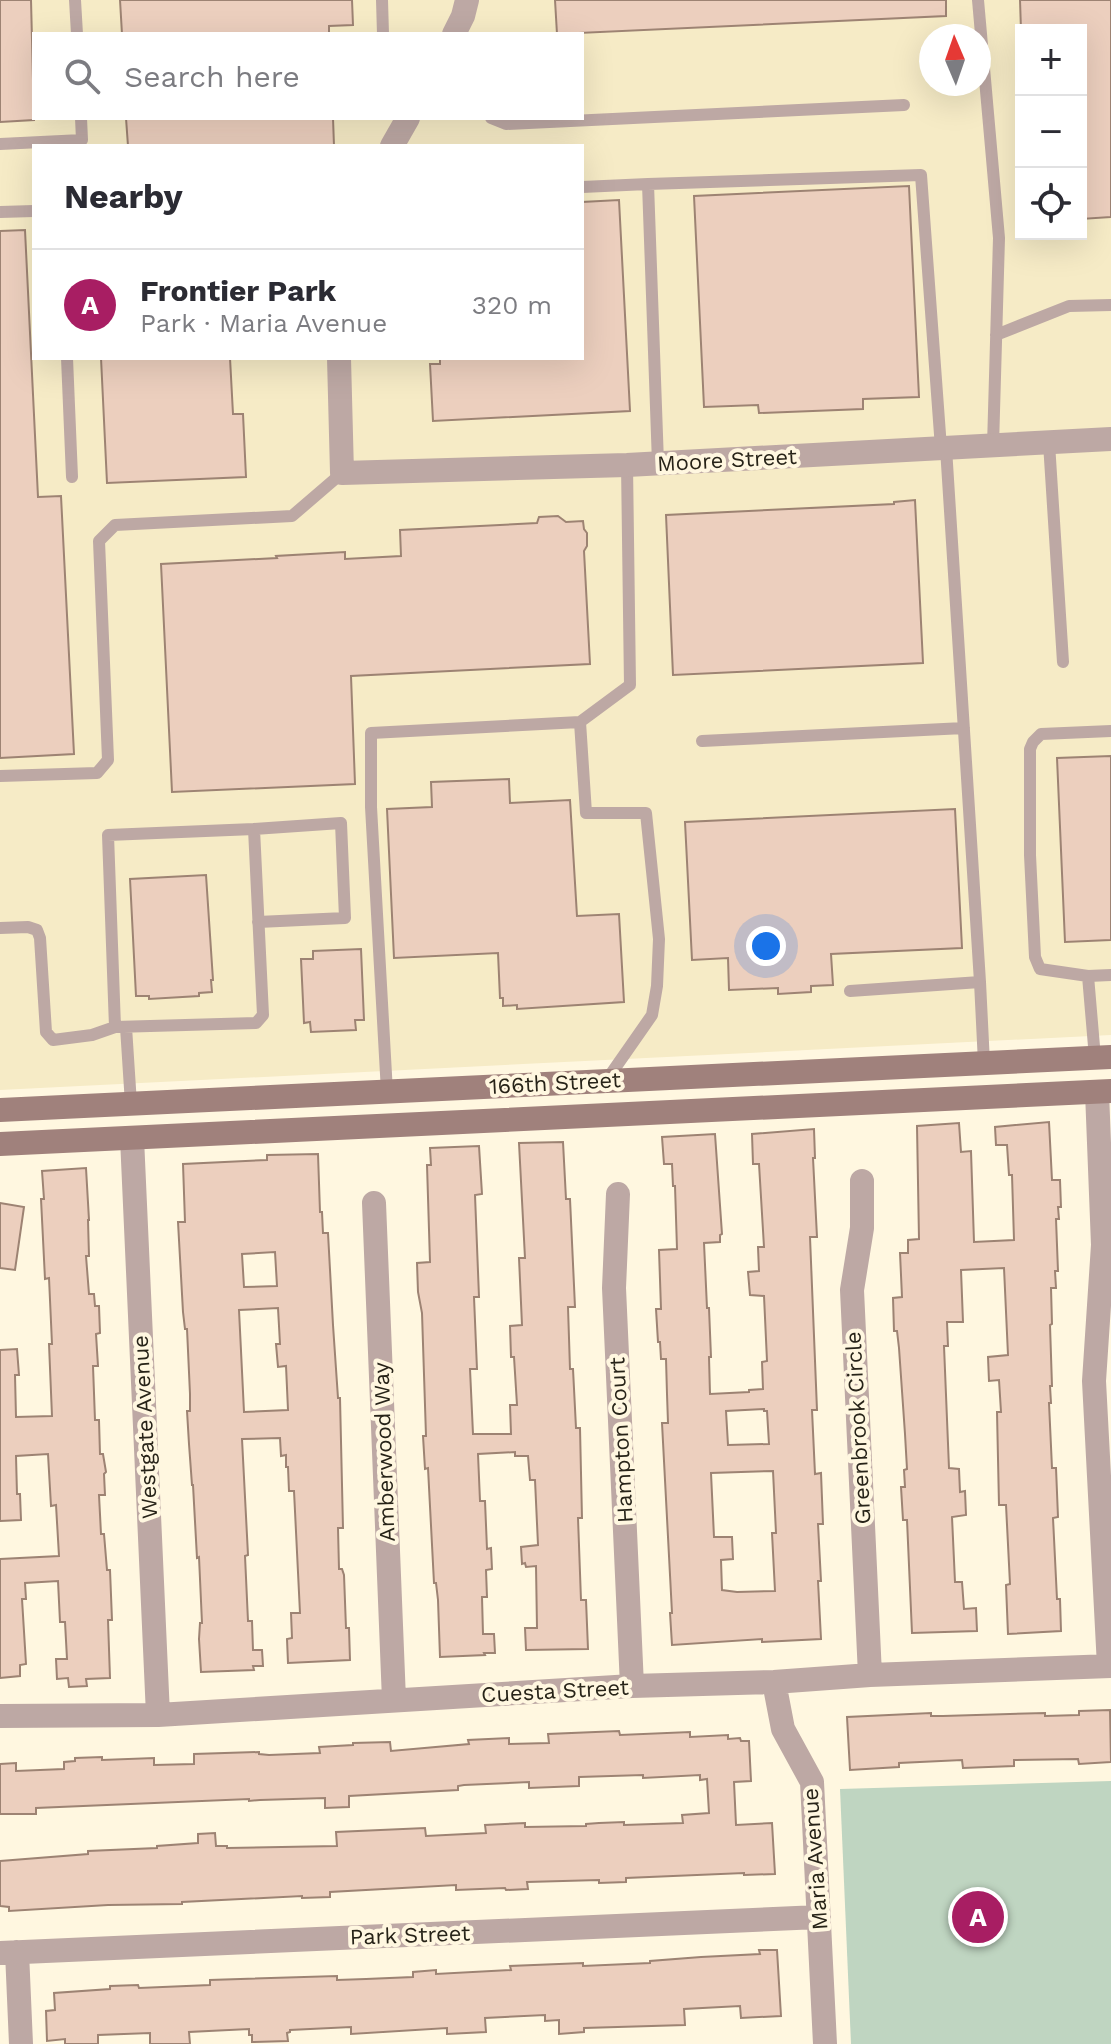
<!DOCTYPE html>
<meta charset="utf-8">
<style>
body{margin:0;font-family:"Work Sans",sans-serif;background:#f7f7f7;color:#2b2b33}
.controls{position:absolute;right:24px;top:24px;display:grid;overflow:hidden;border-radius:0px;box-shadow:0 8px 32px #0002}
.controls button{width:72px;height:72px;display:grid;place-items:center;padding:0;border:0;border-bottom:2px solid #e1e1e2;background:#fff;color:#2b2b33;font:40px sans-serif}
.compass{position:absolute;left:919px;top:24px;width:72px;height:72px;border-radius:50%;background:#fff;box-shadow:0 8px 32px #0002;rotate:358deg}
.you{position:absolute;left:766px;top:946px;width:28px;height:28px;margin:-20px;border:6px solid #fff;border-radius:50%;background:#1a73e8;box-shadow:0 0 0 12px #1a73e833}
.badge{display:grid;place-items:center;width:52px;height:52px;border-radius:50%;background:#a81e63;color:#fff;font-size:26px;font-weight:700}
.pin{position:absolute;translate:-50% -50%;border:4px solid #fff;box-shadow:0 2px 8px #0006}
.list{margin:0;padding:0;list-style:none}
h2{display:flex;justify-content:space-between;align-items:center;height:104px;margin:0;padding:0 32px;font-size:34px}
h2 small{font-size:26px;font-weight:400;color:#7c7c81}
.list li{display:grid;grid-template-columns:52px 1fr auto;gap:24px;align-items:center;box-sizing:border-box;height:112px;padding:0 32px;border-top:2px solid #e1e1e2}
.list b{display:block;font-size:30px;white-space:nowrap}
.list p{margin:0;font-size:26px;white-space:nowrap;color:#7c7c81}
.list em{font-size:26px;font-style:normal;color:#7c7c81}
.icon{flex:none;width:44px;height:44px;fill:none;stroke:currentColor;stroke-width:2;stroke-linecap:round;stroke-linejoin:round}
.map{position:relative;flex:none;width:1111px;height:2044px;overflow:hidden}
.search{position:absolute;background:#fff;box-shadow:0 8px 32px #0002;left:32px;top:32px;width:552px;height:88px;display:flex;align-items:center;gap:20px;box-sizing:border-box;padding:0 28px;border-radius:0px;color:#7c7c81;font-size:30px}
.panel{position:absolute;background:#fff;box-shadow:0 8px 32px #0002;left:32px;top:144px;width:552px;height:216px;border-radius:0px}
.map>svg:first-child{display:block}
</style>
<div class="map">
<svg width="1111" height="2044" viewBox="0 0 1111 2044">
<rect width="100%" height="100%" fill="#fff7e0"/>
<path fill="#f6ebc6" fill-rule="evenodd" d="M0 0H1111V1035L0 1090ZM1021 30H1081V234H1021ZM34 34H582V118H34ZM931 36H979V84H931ZM34 146H582V358H34Z"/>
<path fill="#bfd5c1" d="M1111 1781V2044H851L840 1789Z"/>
<path fill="#eccfbe" stroke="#9d8373" stroke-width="2" fill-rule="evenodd" d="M0 0H31L34 120 0 122Z
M120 0H352L353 25 329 26V34H122Z
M555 0H946V16L557 34Z
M1020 0H1111V217L1081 219V30H1021Z
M126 118H333L334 146H128Z
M909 186 919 397 863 399V409L759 413 758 405 704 407 694 196Z
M619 200 630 411 433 421 430 364H440V358H582V202Z
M25 230 38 497 61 496 74 754 0 758V231Z
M101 358H230L233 414H243L246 477 107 483Z
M915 500 923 663 673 675 666 515 894 504V502Z
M558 516 566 522 583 521 584 529 587 533V546L584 551 590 664 351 676 355 784 172 792 161 564 277 558 276 556 345 552V559L401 556 400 530 537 523 539 517Z
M1111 756V940L1065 942 1057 758Z
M509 779 510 803 570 800 577 916 619 914 624 1002 517 1009V1005L503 1006V998H500L498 953 394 958 387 809 432 807 431 782Z
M955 809 962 948 831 954 833 985 811 986V992L778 994V988L729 990 728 958 692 960 685 822Z
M206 875 213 980H211L212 992 199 993V996L149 999V996H136L130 879Z
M361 949 364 1020H355L356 1030 311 1032 310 1022 304 1023 301 959H313V951Z
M1049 1122 1052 1180H1060L1061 1207H1058L1059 1219H1056L1058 1271H1055L1056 1288H1051L1052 1324 1050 1325 1052 1386H1050L1051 1403H1049L1052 1468H1056L1058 1517 1053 1518 1057 1599H1060L1061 1631 1008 1634 1006 1585 1010 1584 1006 1505H999L997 1412H1001L999 1380 989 1381 988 1357 1008 1355 1004 1268 961 1270 963 1322H947L948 1346H944L949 1468 959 1469 960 1492 965 1491 966 1515 952 1517 955 1582H962L964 1609 976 1608 977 1631 912 1633 907 1520H903L901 1487H905L904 1470 907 1469 905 1434 899 1348 897 1331H894L893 1298 902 1297 900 1253H908V1240L919 1239 917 1126 959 1123 961 1152 971 1151 974 1242 1014 1240 1012 1175H1009L1007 1145H996L995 1127Z
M814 1129 815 1158H813L817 1237H810L817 1410H812L815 1474 821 1473 823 1524H818L821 1581H818L821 1639 762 1642V1639L672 1645 670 1613H672L662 1423H668L667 1394 666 1359H661L660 1342H658L656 1309H661L659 1250 677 1249 675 1186H673L672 1164H664L662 1137 715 1134 722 1234 720 1235V1242L704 1243 707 1308H709L711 1357H709L710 1394 749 1392V1390L763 1389 762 1362 767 1361 764 1296 750 1295 748 1272 759 1271 758 1247H764L759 1164H753L752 1134ZM764 1409V1411H767L769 1444 728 1445 726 1411ZM773 1471 776 1533H772L775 1591 737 1592 722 1590 721 1560 733 1559 732 1537H714L711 1473Z
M563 1142 566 1199H570L575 1307H568L570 1369H573L576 1428H580L582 1518H578L581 1600H586L588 1649 526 1650 525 1628H537L536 1566 526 1567 525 1563 522 1564 521 1547 538 1545 535 1480H530L528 1456H515V1452L478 1454 480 1501H485L487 1549 491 1548 492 1569 486 1570 487 1597H482L483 1634H494L495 1653H484L485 1655 440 1657 438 1600 436 1583H434L428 1468 425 1469 423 1436H426L422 1313 418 1292 417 1263 430 1262 427 1165H431L430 1148 479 1146 482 1194 475 1195 479 1297H474L477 1369H470L473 1434H511L510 1405H517L514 1357H511L510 1326 522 1325 519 1258H525L519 1143Z
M318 1154 320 1212H322L323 1233H328L333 1325 338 1398H340L343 1528H338L339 1569H342L344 1575 346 1628H349L350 1660 288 1663 287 1639 292 1638 291 1613H300L294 1491H289L288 1467H286V1455L281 1456 280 1438 242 1439 248 1555 245 1556 248 1621H252L253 1650H262L263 1666H253L254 1670 201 1672 199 1639 200 1623H202L199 1557 197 1558 193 1485H192L189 1444 187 1411H190V1394L187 1329H185L183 1312 178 1222H185L183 1164 267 1160V1155ZM275 1252 277 1286 244 1287 242 1254ZM278 1308 280 1344H276L278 1367 286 1366 288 1410 244 1412 239 1310Z
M86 1168 89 1220H88L89 1256H86L89 1294H94L95 1306H99L100 1333 96 1334 98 1366H93L95 1420H99L100 1454H103L106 1472 104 1474 105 1495H99L101 1534H104L107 1570H110L112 1620H108L110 1678 86 1679 87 1686 69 1687 68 1678 57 1679 56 1659H67L65 1622H60L58 1581 25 1583 26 1599H22L26 1664 20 1665V1676L0 1678V1559L59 1556 56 1505 51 1506 48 1454 16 1456 17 1494H20L21 1520 0 1521V1350L17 1349 19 1375H15L16 1417 52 1416 49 1344H52L49 1278 45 1279 41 1199H44L42 1171Z
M0 1203 24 1207 15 1270 0 1268Z
M1110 1710 1111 1762 1079 1764 1078 1759 1014 1760V1766L963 1768 962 1760 899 1763V1767L850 1770 847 1717 931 1713V1716H943L1045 1713V1716L1079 1715V1711Z
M619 1731 620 1735 690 1732V1737L728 1735V1739L740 1738 741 1741H749L751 1781 734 1782 736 1825 772 1823 775 1874 744 1875V1873L626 1878V1882L599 1883V1880L527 1882 528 1889 506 1890 505 1888 456 1890V1885L330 1892V1897L302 1898V1896L182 1902V1904L108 1905 9 1911V1907L0 1906V1861L88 1854V1851L157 1848V1846L198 1843V1834L215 1833 216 1846H227V1848L337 1846 336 1832 425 1828 426 1836 486 1833 485 1825 525 1823V1827L586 1826V1824L599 1823 624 1822V1825L683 1823 682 1815 709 1813 707 1779 700 1780V1775L643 1778V1775L579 1777V1786L529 1788V1782L464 1785 458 1786V1790L349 1796V1807L325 1808V1798L260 1800 249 1801V1799L36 1808V1814H0V1764L16 1763V1771L64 1769V1762L75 1761V1758L102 1757V1760L154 1758V1765L194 1764V1754L259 1752V1754L269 1755 320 1753 319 1747 353 1745V1743L390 1742 391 1751 469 1744 468 1740 509 1738V1744L549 1743 548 1734Z
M759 1950H777L781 2016 741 2018 740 2006 684 2009 685 2025 584 2028V2032L559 2034V2020L545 2021V2015L485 2018 486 2032 447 2034V2028L351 2034V2027L290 2030V2032L287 2033 288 2041 252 2042V2035H249V2029L189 2032 190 2044H150V2033L98 2035V2044H65V2039L47 2041 46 2011 55 2010 54 1993 110 1989V1986L138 1985 139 1988 210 1985V1980L337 1976V1980L366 1979 413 1977V1972L436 1970V1974L511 1970 510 1966 583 1963V1966L650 1963V1961L701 1957 760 1954Z"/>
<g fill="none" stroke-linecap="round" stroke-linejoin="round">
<path stroke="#bda8a4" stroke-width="12" d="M75 0 77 34
M382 0 383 34
M978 0 999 238 993 446
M491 118 506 124 904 105
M0 144 82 140 81 118
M648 184 921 175 941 448
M582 187 648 184 658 463
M0 212 34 211
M996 335 1069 306 1111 305
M67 358 72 477
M1049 443 1063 662
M946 448 980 982
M580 722 630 685 627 465
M702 741 964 728
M0 776 97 773 108 760 99 541 115 525 292 516 342 473
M0 928 28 927 37 930 40 938 46 1032 53 1040 92 1035 115 1027 256 1023 263 1015 254 829 341 823 345 918 258 922
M1088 976 1040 969 1035 957 1030 855V749L1033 742 1041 734 1111 731
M850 991 980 982 984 1063
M115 1027 108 835 254 829
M126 1027 131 1104
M1095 1058 1088 976 1111 975
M387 1092 371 807V733L580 722 586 813H646L659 939 657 986 652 1015 606 1081"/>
<path stroke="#bda8a4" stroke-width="24" d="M454 34 463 16 467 0
M392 146 408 118
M339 358 342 473 627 465 1111 439
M1097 1092 1103 1245 1094 1381 1109 1666
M132 1138 158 1715
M862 1181V1228L852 1290 870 1675
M618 1194 614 1288 632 1686
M374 1203 394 1700
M774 1682 783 1729 812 1782 825 2044
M0 1716 158 1715 632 1686 774 1682 870 1675 1111 1666
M17 1952 21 2044
M0 1953 819 1917"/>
<path stroke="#a0817c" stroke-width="24" d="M0 1110 1111 1057
M0 1144 1111 1091"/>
</g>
<g text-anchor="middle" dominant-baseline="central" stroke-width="8" stroke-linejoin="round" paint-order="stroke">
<g font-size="22" fill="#272318" stroke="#fff7e0">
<text transform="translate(727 460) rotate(-3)">Moore Street</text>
<text transform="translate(555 1083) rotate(-3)">166th Street</text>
<text transform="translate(145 1427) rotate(-93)">Westgate Avenue</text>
<text transform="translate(858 1428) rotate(-93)">Greenbrook Circle</text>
<text transform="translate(621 1440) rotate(-93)">Hampton Court</text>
<text transform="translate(384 1452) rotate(-92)">Amberwood Way</text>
<text transform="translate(555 1691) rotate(-3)">Cuesta Street</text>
<text transform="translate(815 1859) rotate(-94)">Maria Avenue</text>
<text transform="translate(410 1935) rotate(-2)">Park Street</text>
</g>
</g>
</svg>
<div class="controls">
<button>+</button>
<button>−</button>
<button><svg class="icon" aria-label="locate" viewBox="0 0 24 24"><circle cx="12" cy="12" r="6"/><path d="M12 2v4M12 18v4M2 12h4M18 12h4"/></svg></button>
</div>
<svg class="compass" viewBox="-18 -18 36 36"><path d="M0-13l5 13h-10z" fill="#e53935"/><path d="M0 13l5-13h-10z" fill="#7c7c81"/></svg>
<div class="you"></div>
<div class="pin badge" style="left:978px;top:1917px">A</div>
<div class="search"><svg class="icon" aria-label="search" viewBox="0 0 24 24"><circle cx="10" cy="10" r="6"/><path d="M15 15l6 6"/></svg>Search here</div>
<section class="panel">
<h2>Nearby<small></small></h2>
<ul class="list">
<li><span class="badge">A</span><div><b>Frontier Park</b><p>Park · Maria Avenue</p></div><em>320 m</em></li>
</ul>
</section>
</div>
